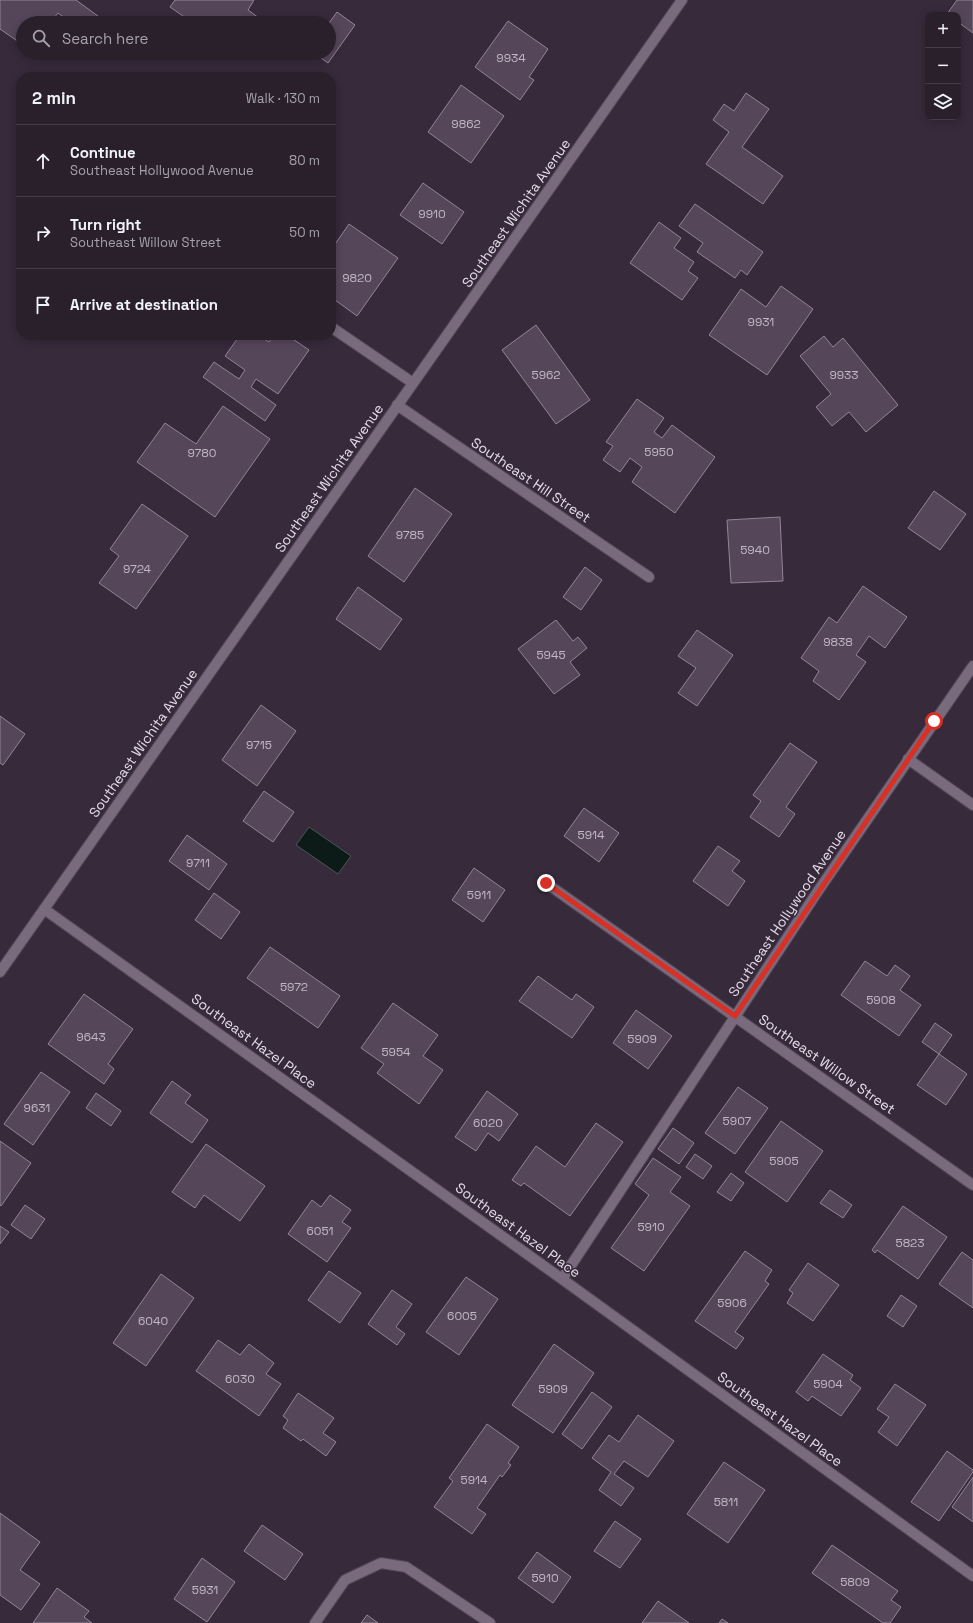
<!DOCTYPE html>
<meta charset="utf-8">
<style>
body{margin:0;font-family:"Space Grotesk",sans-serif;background:#352d38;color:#f1f3f6}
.controls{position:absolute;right:12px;top:12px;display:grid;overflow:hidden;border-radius:8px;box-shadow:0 2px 10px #0003}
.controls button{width:36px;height:36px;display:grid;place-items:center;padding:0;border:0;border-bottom:1px solid #453e48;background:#29202c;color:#f1f3f6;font:20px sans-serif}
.stop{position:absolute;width:12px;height:12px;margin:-9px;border:3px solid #d93025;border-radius:50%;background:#fff}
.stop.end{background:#d93025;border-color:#fff;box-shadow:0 1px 4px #0008}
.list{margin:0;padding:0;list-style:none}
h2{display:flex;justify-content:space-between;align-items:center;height:52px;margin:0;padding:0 16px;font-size:17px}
h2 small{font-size:13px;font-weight:400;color:#a5a3a9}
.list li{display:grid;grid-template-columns:26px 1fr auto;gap:12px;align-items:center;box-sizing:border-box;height:72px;padding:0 16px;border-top:1px solid #453e48}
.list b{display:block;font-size:15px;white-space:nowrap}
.list p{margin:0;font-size:13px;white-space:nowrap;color:#a5a3a9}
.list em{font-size:13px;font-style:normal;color:#a5a3a9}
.icon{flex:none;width:22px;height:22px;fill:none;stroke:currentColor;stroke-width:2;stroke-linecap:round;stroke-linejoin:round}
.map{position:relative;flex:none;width:973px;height:1623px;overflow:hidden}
.search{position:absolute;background:#29202c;box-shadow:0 2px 10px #0003;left:16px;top:16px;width:320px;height:44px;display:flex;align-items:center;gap:10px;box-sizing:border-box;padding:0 14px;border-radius:22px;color:#a5a3a9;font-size:15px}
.panel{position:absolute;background:#29202c;box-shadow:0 2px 10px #0003;left:16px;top:72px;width:320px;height:268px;border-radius:16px}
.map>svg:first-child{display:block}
</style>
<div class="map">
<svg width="973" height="1623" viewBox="0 0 973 1623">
<rect width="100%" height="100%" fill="#372a3b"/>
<path fill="#0c1b18" stroke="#4d5556" d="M309 827 351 856 338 874 296 845Z"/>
<path fill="#554659" stroke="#938498" d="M0 0H76L102 19 100 23H72L58 13 50 23H23V45L0 29Z
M175 0H254L248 10 259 18 256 23H193L170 7Z
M957 0H973V33L958 22V15L947 14Z
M337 12 355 25 328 63 314 53H329V23Z
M508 21 548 49 529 77 534 80 520 100 475 67Z
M461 85 504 116 471 163 428 132Z
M746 93 769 109 742 147 783 176 763 204 706 164 729 132 713 120 724 104 734 111Z
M423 183 464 212 442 244 400 215Z
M695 204 763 252 747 275 741 270 735 278 697 252 703 243 679 226Z
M659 222 681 238 674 248 694 262 688 271 698 278 682 300 630 263Z
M349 224 398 258 357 316 331 297V250Z
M781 286 813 309 767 375 709 335 741 289 766 307Z
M536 325 590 400 556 424 502 350Z
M240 335H258L269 342 274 335H287L309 350 278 394 256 379 251 387 276 405 265 421 203 377 214 362 239 379 245 370 225 356Z
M824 336 833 347 843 338 898 405 866 432 849 412 832 426 816 407 831 394 800 356Z
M637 399 664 418 654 432 662 438 672 425 715 457 675 513 632 482 642 467 630 458 620 472 603 460 613 446 606 442Z
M223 406 270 439 215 517 137 462 165 423 196 444Z
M415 488 452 514 404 582 368 556Z
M934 491 966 514 940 550 908 528Z
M142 504 188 536 136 609 99 583 119 556 110 549Z
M780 517 783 581 731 583 727 520Z
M585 567 602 580 581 610 563 597Z
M863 586 907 617 885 648 869 636 856 655 866 662 839 700 813 681 819 671 801 658 829 617 837 623Z
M358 587 402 619 380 650 336 619Z
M556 620 573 641 578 637 587 648 570 662 580 675 554 694 518 649Z
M697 630 733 655 697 706 678 693 696 668 678 656Z
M261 705 296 731 257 786 222 760Z
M0 716 25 734 3 765 0 763Z
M790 743 817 762 786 807 795 814 779 837 750 817 761 801 753 795Z
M264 791 294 812 273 842 243 821Z
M584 808 619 833 599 862 564 836Z
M187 835 227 864 209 890 169 861Z
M718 846 740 861 732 871 745 881 728 906 693 881Z
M474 868 505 890 483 922 452 900Z
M214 893 240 912 221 939 195 920Z
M270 947 340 996 318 1028 247 978Z
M865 961 887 976 895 965 910 976 900 990 921 1005 899 1036 841 995Z
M538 976 572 1000 576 994 594 1007 572 1038 519 1001Z
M84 994 133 1029 108 1064 114 1069 104 1084 48 1044Z
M393 1003 438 1035 423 1056 443 1070 419 1104 377 1073 384 1064 361 1048Z
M636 1010 672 1036 648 1069 613 1043Z
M935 1023 952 1035 939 1054 922 1042Z
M939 1054 967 1074 946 1105 917 1085Z
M41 1072 70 1092 33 1145 4 1124Z
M172 1081 191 1095 185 1103 208 1120 192 1143 150 1113Z
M738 1087 768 1108 735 1154 705 1133Z
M487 1091 518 1114 499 1141 488 1133 476 1151 455 1137Z
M96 1093 121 1111 111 1126 86 1108Z
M781 1121 823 1151 787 1202 745 1172Z
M596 1123 623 1142 570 1216 524 1183 521 1186 512 1180 536 1146 565 1167Z
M673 1128 694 1143 679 1164 658 1149Z
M0 1141 31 1163 1 1206 0 1205Z
M206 1144 265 1186 240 1221 204 1195 195 1208 172 1192Z
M695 1154 712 1166 703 1179 686 1167Z
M653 1158 681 1177 670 1192 690 1206 644 1271 611 1248 649 1195 635 1184Z
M731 1173 744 1183 731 1201 717 1192Z
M830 1190 852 1205 843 1218 820 1203Z
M330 1195 351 1210 342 1222 351 1228 327 1262 288 1234 312 1200 321 1207Z
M25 1205 45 1219 31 1239 11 1225Z
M903 1206 947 1237 918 1279 877 1250 875 1253 872 1250Z
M0 1226 9 1232 0 1244Z
M745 1251 772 1270 765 1281 769 1284 735 1332 744 1338 736 1349 695 1321Z
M962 1252 973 1260V1308L939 1284Z
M808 1263 839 1285 813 1321 787 1303 793 1293 789 1290Z
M329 1271 361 1293 340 1323 308 1300Z
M161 1274 194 1298 146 1366 113 1343Z
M466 1277 498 1299 459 1355 426 1332Z
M392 1290 412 1304 396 1327 405 1334 397 1345 368 1324Z
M901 1295 917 1306 903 1327 887 1316Z
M218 1340 240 1355 249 1344 274 1363 266 1374 281 1384 259 1416 196 1371Z
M554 1344 594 1373 553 1433 512 1405Z
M823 1354 853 1375 850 1380 861 1388 841 1416 812 1396 808 1401 796 1392Z
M895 1384 926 1405 897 1446 878 1432 889 1417 877 1409Z
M592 1392 612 1407 582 1449 562 1434Z
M298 1393 334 1418 323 1433 336 1442 326 1456 303 1439 301 1441 283 1428 288 1420 283 1416Z
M638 1415 674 1441 648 1477 624 1461 614 1474 634 1488 621 1506 599 1490 611 1472 592 1458 609 1435 619 1442Z
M487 1424 519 1447 508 1463 511 1465 502 1477 500 1475 477 1508 486 1514 472 1534 434 1507 453 1481 449 1478Z
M947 1451 973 1470V1472L939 1521 911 1502Z
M724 1462 765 1490 728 1543 687 1514Z
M973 1477V1522L952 1507Z
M0 1513 40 1542 20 1570 40 1584 21 1610 0 1595Z
M615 1521 641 1539 620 1568 594 1551Z
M262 1525 303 1554 285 1580 244 1551Z
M832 1545 898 1591 891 1600 901 1607 890 1623H883L812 1573Z
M537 1552 571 1577 553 1603 518 1578Z
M202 1558 235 1582 207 1622 174 1599Z
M57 1588 89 1611 84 1617 92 1623H33Z
M658 1601 689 1623H642Z
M367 1615 378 1623H361Z
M722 1619 728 1623H719Z"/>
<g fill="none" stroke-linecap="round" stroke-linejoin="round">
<g stroke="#524755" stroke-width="12">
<path id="lane" d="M331 327 413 383"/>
</g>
<g stroke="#524755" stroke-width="12">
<path id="street" d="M397 405 649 577
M908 759 973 805
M546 883 973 1185
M44 909 562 1279 973 1576
M0 972 682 0
M562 1279 818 891 973 666
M315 1623 345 1580 381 1563 406 1567 490 1623"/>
</g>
<use href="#lane" stroke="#796a7e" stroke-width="10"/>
<use href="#street" stroke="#796a7e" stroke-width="10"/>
</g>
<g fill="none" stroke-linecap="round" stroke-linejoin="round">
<path stroke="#d93025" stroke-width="5" d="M546 883 735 1016 934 721"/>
</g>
<g text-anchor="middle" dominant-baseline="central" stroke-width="3" stroke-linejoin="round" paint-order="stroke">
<g font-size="12" fill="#c1b6c4">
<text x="511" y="58">9934</text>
<text x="466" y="124">9862</text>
<text x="432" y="214">9910</text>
<text x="357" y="278">9820</text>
<text x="761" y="322">9931</text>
<text x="546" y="375">5962</text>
<text x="844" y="375">9933</text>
<text x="659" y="452">5950</text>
<text x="202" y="453">9780</text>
<text x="410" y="535">9785</text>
<text x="755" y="550">5940</text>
<text x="137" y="569">9724</text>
<text x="838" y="642">9838</text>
<text x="551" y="655">5945</text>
<text x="259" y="745">9715</text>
<text x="591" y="835">5914</text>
<text x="198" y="863">9711</text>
<text x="479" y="895">5911</text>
<text x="294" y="987">5972</text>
<text x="881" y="1000">5908</text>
<text x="91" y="1037">9643</text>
<text x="642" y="1039">5909</text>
<text x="396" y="1052">5954</text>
<text x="37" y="1108">9631</text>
<text x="737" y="1121">5907</text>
<text x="488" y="1123">6020</text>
<text x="784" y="1161">5905</text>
<text x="651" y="1227">5910</text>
<text x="320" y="1231">6051</text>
<text x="910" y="1243">5823</text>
<text x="732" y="1303">5906</text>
<text x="462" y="1316">6005</text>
<text x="153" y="1321">6040</text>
<text x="240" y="1379">6030</text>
<text x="828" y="1384">5904</text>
<text x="553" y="1389">5909</text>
<text x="474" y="1480">5914</text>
<text x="726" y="1502">5811</text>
<text x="545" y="1578">5910</text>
<text x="855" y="1582">5809</text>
<text x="205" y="1590">5931</text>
</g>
<g font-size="14" fill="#e5dce8" stroke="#372a3b">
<text transform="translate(516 213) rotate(-55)">Southeast Wichita Avenue</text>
<text transform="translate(329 478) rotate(-55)">Southeast Wichita Avenue</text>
<text transform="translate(531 480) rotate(34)">Southeast Hill Street</text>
<text transform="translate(143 743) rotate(-55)">Southeast Wichita Avenue</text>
<text transform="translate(787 913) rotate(-56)">Southeast Hollywood Avenue</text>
<text transform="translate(254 1041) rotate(36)">Southeast Hazel Place</text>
<text transform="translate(827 1064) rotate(35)">Southeast Willow Street</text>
<text transform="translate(518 1230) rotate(36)">Southeast Hazel Place</text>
<text transform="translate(780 1419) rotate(36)">Southeast Hazel Place</text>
</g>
</g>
</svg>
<div class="controls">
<button>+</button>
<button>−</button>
<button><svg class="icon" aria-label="layers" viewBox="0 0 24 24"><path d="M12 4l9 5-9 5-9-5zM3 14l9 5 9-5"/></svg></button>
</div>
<div class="stop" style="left:934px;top:721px"></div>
<div class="stop end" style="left:546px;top:883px"></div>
<div class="search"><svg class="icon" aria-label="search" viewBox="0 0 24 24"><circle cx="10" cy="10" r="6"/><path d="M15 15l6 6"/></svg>Search here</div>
<section class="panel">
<h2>2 min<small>Walk · 130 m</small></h2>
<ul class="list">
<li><svg class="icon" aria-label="ahead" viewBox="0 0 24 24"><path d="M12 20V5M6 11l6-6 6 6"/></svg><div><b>Continue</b><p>Southeast Hollywood Avenue</p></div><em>80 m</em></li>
<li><svg class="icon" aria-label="right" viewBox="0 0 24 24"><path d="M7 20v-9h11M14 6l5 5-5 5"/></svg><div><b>Turn right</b><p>Southeast Willow Street</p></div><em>50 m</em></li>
<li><svg class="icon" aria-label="arrive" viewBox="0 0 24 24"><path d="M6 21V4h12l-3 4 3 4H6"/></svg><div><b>Arrive at destination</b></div></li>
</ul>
</section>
</div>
